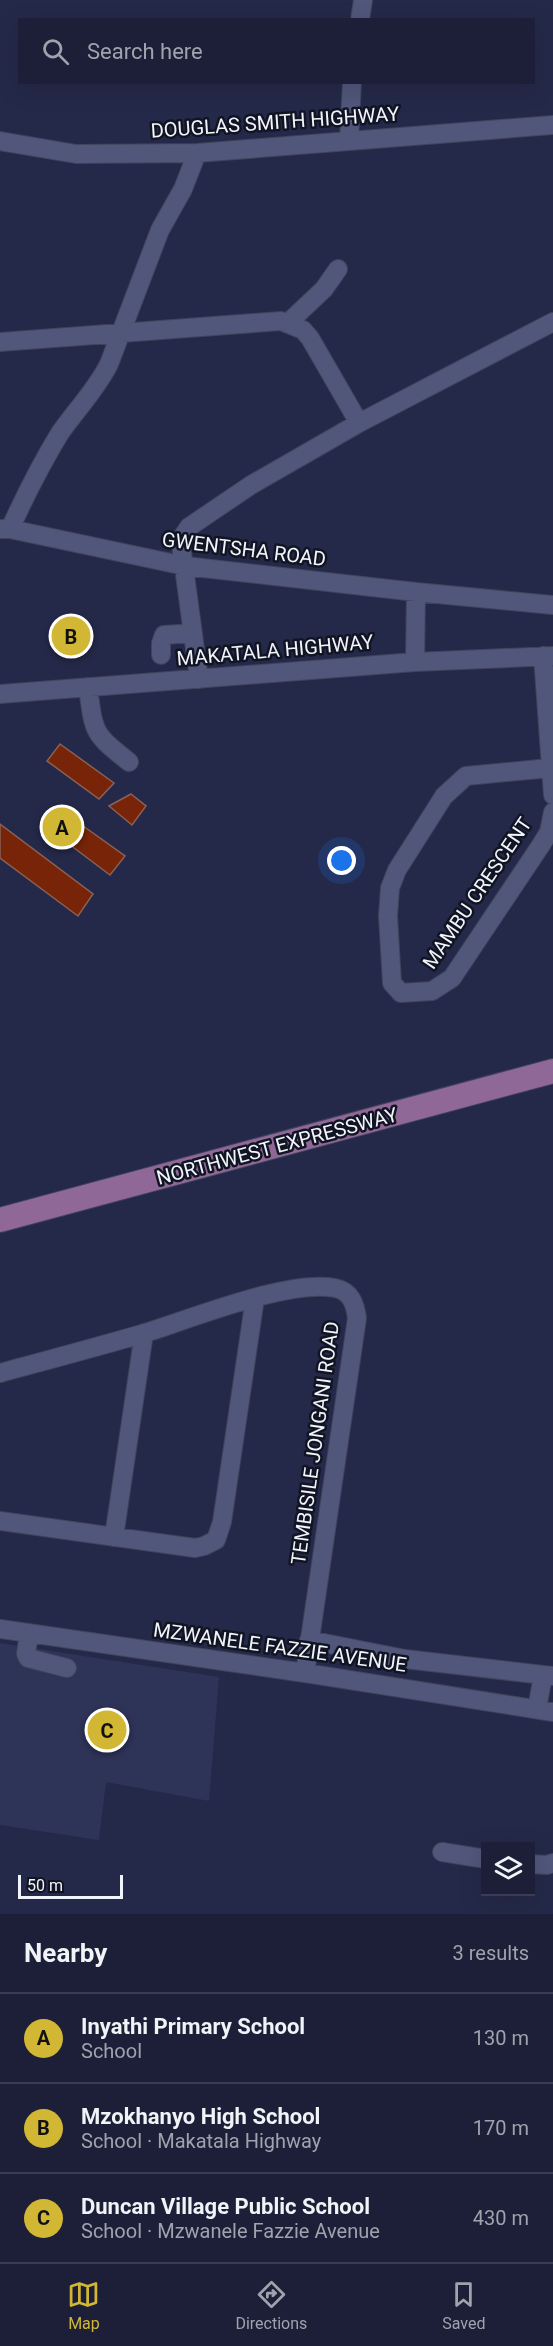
<!DOCTYPE html>
<meta charset="utf-8">
<style>
body{margin:0;font-family:Roboto,sans-serif;background:#25273f;color:#f1f3f6}
.controls{position:absolute;right:18px;bottom:18px;display:grid;overflow:hidden;border-radius:0px;box-shadow:0 6px 24px #0002}
.controls button{width:54px;height:54px;display:grid;place-items:center;padding:0;border:0;border-bottom:2px solid #3a3d52;background:#1c1f37;color:#f1f3f6;font:30px sans-serif}
.scale{position:absolute;left:18px;bottom:15px;width:105px;box-sizing:border-box;padding-left:6px;border:3px solid #f2f4fc;border-top:0;font-size:16px;line-height:21px;white-space:nowrap;color:#f2f4fc;-webkit-text-stroke:4px #111422;paint-order:stroke}
.you{position:absolute;left:342px;top:861px;width:21px;height:21px;margin:-15px;border:4px solid #fff;border-radius:50%;background:#1a73e8;box-shadow:0 0 0 9px #1a73e833}
.badge{display:grid;place-items:center;width:39px;height:39px;border-radius:50%;background:#d2b735;color:#111;font-size:20px;font-weight:700}
.pin{position:absolute;translate:-50% -50%;border:3px solid #fff;box-shadow:0 2px 6px #0006}
.list{margin:0;padding:0;list-style:none}
h2{display:flex;justify-content:space-between;align-items:center;height:78px;margin:0;padding:0 24px;font-size:26px}
h2 small{font-size:20px;font-weight:400;color:#a0a2ad}
.list li{display:grid;grid-template-columns:39px 1fr auto;gap:18px;align-items:center;box-sizing:border-box;height:90px;padding:0 24px;border-top:2px solid #3a3d52}
.list b{display:block;font-size:22px;white-space:nowrap}
.list p{margin:0;font-size:20px;white-space:nowrap;color:#a0a2ad}
.list em{font-size:20px;font-style:normal;color:#a0a2ad}
.icon{flex:none;width:33px;height:33px;fill:none;stroke:currentColor;stroke-width:2;stroke-linecap:round;stroke-linejoin:round}
.map{position:relative;flex:none;width:553px;height:1914px;overflow:hidden}
.search{position:absolute;background:#1c1f37;box-shadow:0 6px 24px #0002;left:18px;right:18px;top:18px;height:66px;display:flex;align-items:center;gap:15px;box-sizing:border-box;padding:0 21px;border-radius:0px;color:#a0a2ad;font-size:22px}
.sheet{height:348px;background:#1c1f37}
nav{display:flex;justify-content:space-around;align-items:center;box-sizing:border-box;height:84px;border-top:2px solid #3a3d52;background:#1c1f37;font-size:16px;color:#a0a2ad}
nav a{display:grid;justify-items:center;gap:3px}
nav .on{color:#d2b735}
.map>svg:first-child{display:block}
</style>
<div class="map">
<svg width="553" height="1914" viewBox="0 0 553 1914">
<rect width="100%" height="100%" fill="#252949"/>
<path fill="#2e3358" d="M0 1643 219 1677 209 1801 106 1782 99 1840 0 1825Z"/>
<path fill="#772409" stroke="#8b6155" stroke-width="1.5" d="M60 744 114 783 99 799 47 761Z
M131 794 146 806 132 825 109 806Z
M64 812 78 822 75 825 79 823 125 856 110 875 49 829Z
M0 824 93 894 78 916 0 858Z"/>
<g fill="none" stroke-linecap="round" stroke-linejoin="round">
<g stroke="#41435b" stroke-width="20">
<path id="minor" d="M360 20 363 0
M349 140 352 82
M0 141 76 154 197 153 553 125
M288 323 324 289 338 269
M0 342 281 321 303 330 310 338 359 423
M0 529H10L185 566 416 592 415 662
M10 529C25 496 41 464 60 433 76 410 96 390 109 364L160 230 183 189 197 153
M416 592 553 605
M161 655V643L164 635 193 633
M543 656 553 795
M199 679 181 545V539L189 527 251 485 359 423 553 322
M88 687C94 734 93 733 129 762
M0 694 415 662 553 656
M550 768 466 776 444 796 397 870 390 888 388 916 392 983 401 993 432 991 452 978 541 845 549 832 553 812
M0 1373C48 1360 97 1347 145 1333 193 1318 289 1279 335 1288 351 1291 355 1304 357 1318L305 1673
M0 1521 195 1548 204 1546 216 1540 222 1522 255 1298
M114 1537 144 1333
M0 1629 305 1673 553 1712
M29 1633 26 1654 28 1658 67 1668
M309 1640 405 1659 553 1676
M537 1709 543 1675
M442 1852 486 1859
M530 1864 547 1865 553 1863"/>
</g>
<g stroke="#41435b" stroke-width="26">
<path id="major" d="M0 1220 553 1071"/>
</g>
<use href="#minor" stroke="#51577b" stroke-width="18"/>
<use href="#major" stroke="#906897" stroke-width="24"/>
</g>
<g text-anchor="middle" dominant-baseline="central" stroke-width="5" stroke-linejoin="round" paint-order="stroke">
<g font-size="20" fill="#f2f4fc" stroke="#111422">
<text transform="translate(275 122) rotate(-4)">DOUGLAS SMITH HIGHWAY</text>
<text transform="translate(244 549) rotate(7)">GWENTSHA ROAD</text>
<text transform="translate(275 650) rotate(-5)">MAKATALA HIGHWAY</text>
<text transform="translate(477 893) rotate(-56)">MAMBU CRESCENT</text>
<text transform="translate(277 1146) rotate(-15)">NORTHWEST EXPRESSWAY</text>
<text transform="translate(315 1443) rotate(-82)">TEMBISILE JONGANI ROAD</text>
<text transform="translate(280 1647) rotate(8)">MZWANELE FAZZIE AVENUE</text>
</g>
</g>
</svg>
<div class="controls">
<button><svg class="icon" aria-label="layers" viewBox="0 0 24 24"><path d="M12 4l9 5-9 5-9-5zM3 14l9 5 9-5"/></svg></button>
</div>
<div class="scale">50 m</div>
<div class="you"></div>
<div class="pin badge" style="left:62px;top:827px">A</div>
<div class="pin badge" style="left:71px;top:636px">B</div>
<div class="pin badge" style="left:107px;top:1730px">C</div>
<div class="search"><svg class="icon" aria-label="search" viewBox="0 0 24 24"><circle cx="10" cy="10" r="6"/><path d="M15 15l6 6"/></svg>Search here</div>
</div>
<section class="sheet">
<h2>Nearby<small>3 results</small></h2>
<ul class="list">
<li><span class="badge">A</span><div><b>Inyathi Primary School</b><p>School</p></div><em>130 m</em></li>
<li><span class="badge">B</span><div><b>Mzokhanyo High School</b><p>School · Makatala Highway</p></div><em>170 m</em></li>
<li><span class="badge">C</span><div><b>Duncan Village Public School</b><p>School · Mzwanele Fazzie Avenue</p></div><em>430 m</em></li>
</ul>
</section>
<nav>
<a class="on"><svg class="icon" aria-label="map" viewBox="0 0 24 24"><path d="M3 6l6-2 6 2 6-2v14l-6 2-6-2-6 2zM9 4v14M15 6v14"/></svg>Map</a>
<a><svg class="icon" aria-label="directions" viewBox="0 0 24 24"><path d="M12 3l9 9-9 9-9-9zM9 14v-3h6M13 9l2 2-2 2"/></svg>Directions</a>
<a><svg class="icon" aria-label="saved" viewBox="0 0 24 24"><path d="M7 4h10v16l-5-4-5 4z"/></svg>Saved</a>
</nav>
